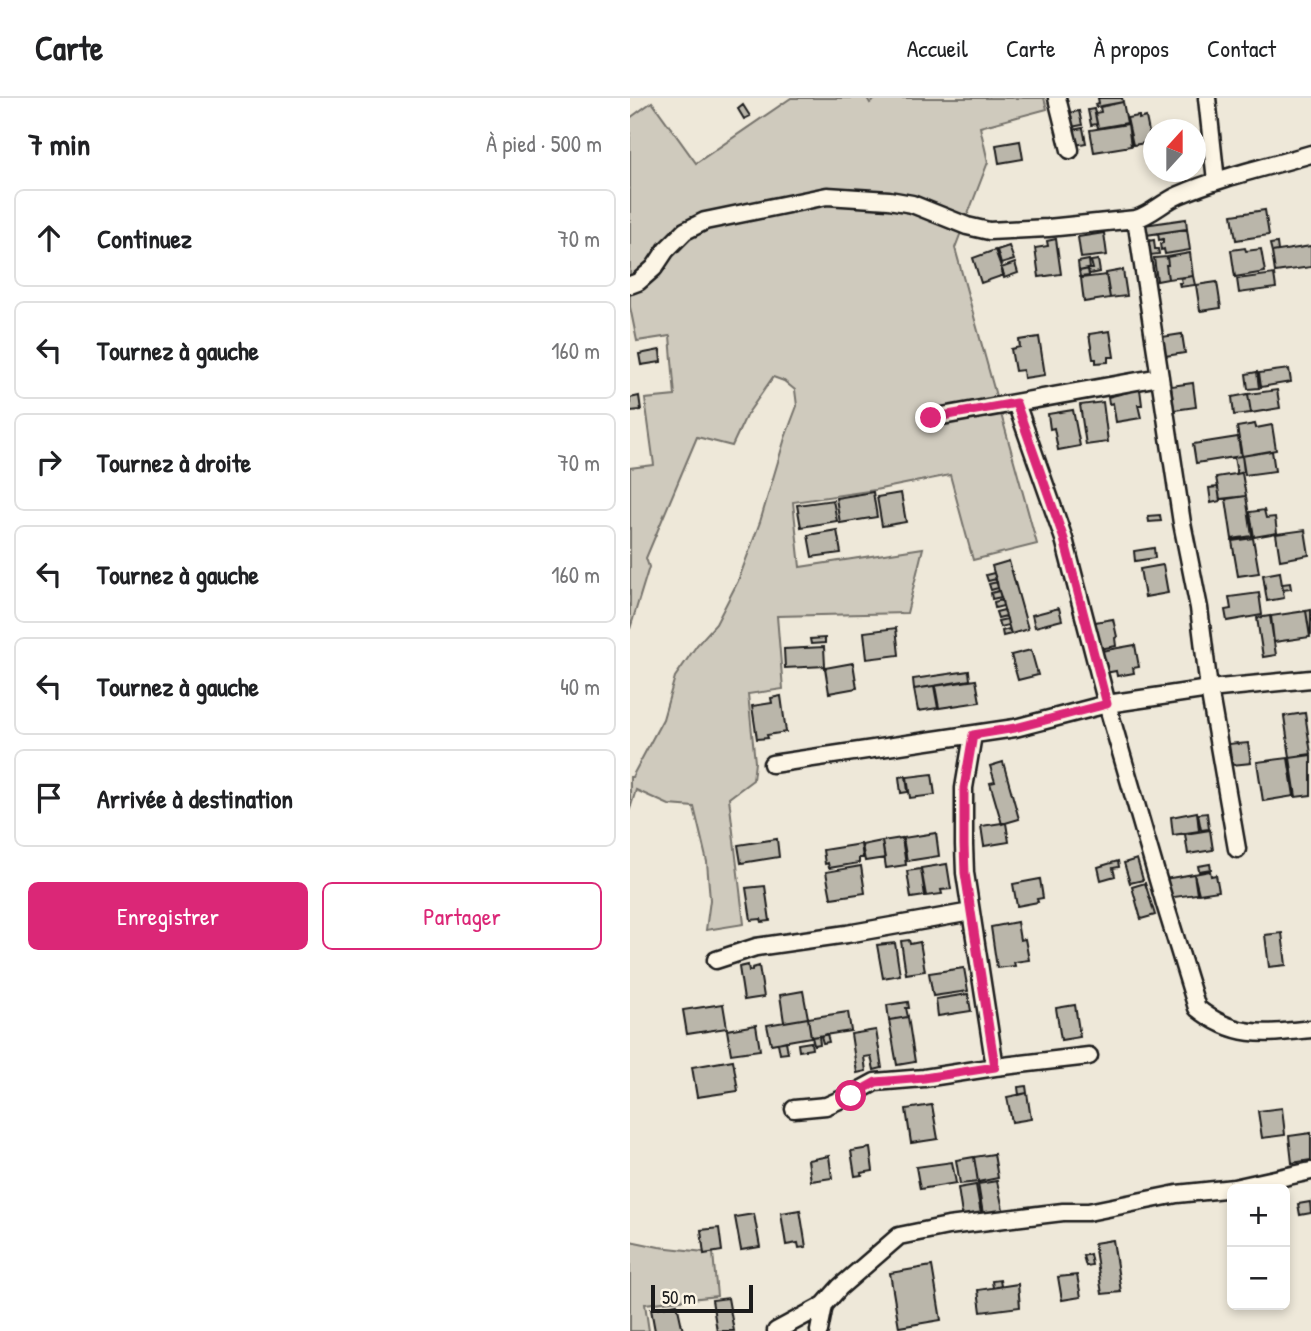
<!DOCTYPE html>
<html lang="fr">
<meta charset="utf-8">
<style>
body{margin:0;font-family:"Patrick Hand",sans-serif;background:#f6f6f6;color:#202124}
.controls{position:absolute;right:21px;bottom:21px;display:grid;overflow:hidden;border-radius:10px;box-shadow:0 4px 10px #0003}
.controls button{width:63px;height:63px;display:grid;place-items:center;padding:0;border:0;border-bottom:2px solid #e0e0e0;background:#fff;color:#202124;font:35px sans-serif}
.compass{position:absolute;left:513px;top:21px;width:63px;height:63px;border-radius:50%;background:#fff;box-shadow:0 4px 10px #0003;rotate:21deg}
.scale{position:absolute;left:21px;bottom:18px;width:102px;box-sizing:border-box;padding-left:7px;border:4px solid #1c1c1c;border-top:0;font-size:19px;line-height:24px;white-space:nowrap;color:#1c1c1c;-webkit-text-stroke:5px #fcf5e5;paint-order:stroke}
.stop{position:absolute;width:21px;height:21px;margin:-16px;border:5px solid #db2777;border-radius:50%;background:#fff}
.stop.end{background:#db2777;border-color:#fff;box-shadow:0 2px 7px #0008}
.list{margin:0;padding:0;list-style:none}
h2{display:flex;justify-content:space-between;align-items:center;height:91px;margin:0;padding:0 28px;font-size:30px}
h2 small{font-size:23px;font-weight:400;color:#757577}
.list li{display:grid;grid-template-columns:46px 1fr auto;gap:21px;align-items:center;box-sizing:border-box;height:98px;margin:0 14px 14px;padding:0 14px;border:2px solid #e0e0e0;border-radius:10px}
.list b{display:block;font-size:26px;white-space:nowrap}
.list em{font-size:23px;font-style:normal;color:#757577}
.actions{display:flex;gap:14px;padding:21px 28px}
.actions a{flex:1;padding:16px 0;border:2px solid #db2777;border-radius:10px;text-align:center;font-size:24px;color:#db2777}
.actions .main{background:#db2777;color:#fff}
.icon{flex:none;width:38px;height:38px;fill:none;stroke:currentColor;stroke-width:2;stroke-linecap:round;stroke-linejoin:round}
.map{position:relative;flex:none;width:681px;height:1233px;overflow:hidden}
header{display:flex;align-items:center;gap:42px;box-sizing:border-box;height:98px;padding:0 35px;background:#fff;border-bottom:2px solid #e0e0e0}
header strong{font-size:33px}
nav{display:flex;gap:38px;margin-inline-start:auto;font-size:24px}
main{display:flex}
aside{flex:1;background:#fff}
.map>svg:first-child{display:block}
</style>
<header>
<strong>Carte</strong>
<nav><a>Accueil</a><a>Carte</a><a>À propos</a><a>Contact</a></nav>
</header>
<main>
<aside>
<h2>7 min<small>À pied · 500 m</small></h2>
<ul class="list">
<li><svg class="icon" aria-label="ahead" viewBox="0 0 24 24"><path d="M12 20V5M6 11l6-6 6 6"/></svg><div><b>Continuez</b></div><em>70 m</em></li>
<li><svg class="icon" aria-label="left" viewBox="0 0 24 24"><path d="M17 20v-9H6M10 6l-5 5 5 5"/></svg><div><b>Tournez à gauche</b></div><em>160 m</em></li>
<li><svg class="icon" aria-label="right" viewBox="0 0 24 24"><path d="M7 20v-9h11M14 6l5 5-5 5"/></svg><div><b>Tournez à droite</b></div><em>70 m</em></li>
<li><svg class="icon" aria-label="left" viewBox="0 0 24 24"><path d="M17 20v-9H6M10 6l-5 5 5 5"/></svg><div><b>Tournez à gauche</b></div><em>160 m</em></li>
<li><svg class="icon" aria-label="left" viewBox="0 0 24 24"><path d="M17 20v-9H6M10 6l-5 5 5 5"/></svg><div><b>Tournez à gauche</b></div><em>40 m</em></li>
<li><svg class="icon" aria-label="arrive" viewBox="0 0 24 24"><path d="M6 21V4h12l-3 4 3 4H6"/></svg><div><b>Arrivée à destination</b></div></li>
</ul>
<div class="actions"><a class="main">Enregistrer</a><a>Partager</a></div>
</aside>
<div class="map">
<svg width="681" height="1233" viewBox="0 0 681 1233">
<rect width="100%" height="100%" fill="#eee8d9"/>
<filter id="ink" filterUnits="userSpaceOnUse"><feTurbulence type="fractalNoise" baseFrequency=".0143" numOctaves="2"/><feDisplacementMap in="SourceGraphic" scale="14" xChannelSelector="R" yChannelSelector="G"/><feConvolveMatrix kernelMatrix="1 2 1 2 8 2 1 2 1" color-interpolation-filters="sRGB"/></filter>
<g filter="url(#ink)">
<path fill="#cfcabd" stroke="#76736c" stroke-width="2" d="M161 0H237L240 5 247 0H414L417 11 350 29 358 64 325 150 407 446 343 462 320 377 245 392 163 404 170 469 293 450 277 515 147 518 153 591 118 596 125 664 123 682 99 700 114 826 76 832 80 802 77 764 64 709 39 707 6 692 0 711V679H2L33 621 45 579 67 547 86 526 108 483 130 424 155 340 167 308 165 292 154 283 143 279 116 318 102 348 67 339 16 460 19 469 0 531V370L24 367 15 301 45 298 40 238 7 243 0 209V20L22 4 66 65Z
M0 1143 29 1149 83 1155 87 1198 15 1206 19 1233H0Z"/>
<path fill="#bab6aa" stroke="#1c1c1c" stroke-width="2" d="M468 0H492L493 4 466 9 465 6 469 5Z
M493 4 497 25 468 30 465 15 471 14 470 9Z
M113 7 120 18 114 21 108 11Z
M464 11 467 26 461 27 458 12Z
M449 13 452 27 436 30 433 16Z
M509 18V21L516 19 521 44 503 47 497 20Z
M498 26 501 48 464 54 460 32Z
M453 30 456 45 440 48 437 33Z
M390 43 393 61 369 65 366 47Z
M635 112 639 137 606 142 602 117Z
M556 121 557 131 516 137 514 127Z
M557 131 560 152 535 156 534 151 531 152 530 146 533 145V141L529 142 528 135Z
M474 135 477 157 451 160 448 139Z
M426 141 431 176 409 179 405 150 418 148 417 143Z
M524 142 525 151H528L529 156 520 157 518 143Z
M647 145 648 153 642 154 640 146Z
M379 148 384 162 371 166 367 152Z
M681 148V169L645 174 642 154Z
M615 150 616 153 631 151 635 174 605 179 601 152Z
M365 152 374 177 351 185 343 160Z
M560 155 563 178 538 181 536 167H538L537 159Z
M537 159 538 167H536L538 181 527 183 524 160Z
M459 162 460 171 449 173 448 164Z
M468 162 470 174 459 176 458 171H463L461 163Z
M385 165 388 175 374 180 371 170Z
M458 171 459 178 450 179 449 173Z
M493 172 497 198 480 200 476 175Z
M644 176 646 190 609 195 607 181Z
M476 177 480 200 454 204 451 180Z
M563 178 565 187 550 189 549 185H552L551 180Z
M587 184 591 210 570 213 566 187Z
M480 233 484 259H478V264L466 265V261H463L459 236Z
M552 236 555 255 535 258 532 239Z
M409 239 415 277 394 280 393 272 385 273 381 251 390 249 389 242Z
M30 252 31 264 11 267 9 256Z
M659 271 661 284 631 289 629 275Z
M627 274 629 290 618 291 616 276Z
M563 285 566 309 544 312 541 288Z
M510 291 512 307H508L511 320 486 324 483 305 479 306 478 299Z
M647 292 650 310 621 315 618 296Z
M618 296 621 315 604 317 602 299Z
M9 298 11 312 0 313V300Z
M473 304 478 344 456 347 450 307Z
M443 312 450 348 428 352 424 330 420 331 418 316Z
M625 326 626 330 642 327 646 352 612 358 607 329Z
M608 339 611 358 566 365 563 346Z
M642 353 645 373 615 377 612 358Z
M612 358 614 374 607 376 604 359Z
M612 375 616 398 590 401 586 379Z
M588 389 590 403 581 405 579 390Z
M243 394 247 419 210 425 206 400Z
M271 395 276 424 252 428 247 399Z
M616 398 622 438 602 441 596 401Z
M203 402 207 423 171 429 167 407Z
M634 412 636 420 645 419 647 435 624 439 620 414Z
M530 417 531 423 519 424 518 418Z
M207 432 211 455 182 459 178 437Z
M675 432 679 457 650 462 646 436Z
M623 440 629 475 608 478 602 443Z
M524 450 525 460 505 463 504 453Z
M379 463 398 531 381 536 362 468Z
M533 467 538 495 515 499 510 471Z
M650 474 654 500 637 503 633 477Z
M364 475 366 481 358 483 356 477Z
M367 484 368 490 361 492 359 486Z
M660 485 661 491 653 492 652 486Z
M369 493 371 499 362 501 361 495Z
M629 495 632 517 597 523 595 512 601 511 599 499Z
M372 502 373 508 365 510 364 504Z
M429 510 432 522 405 529 402 517Z
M374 512 376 518 368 520 366 514Z
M681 512V536L680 537 676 513Z
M676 513 680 539 644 544 641 518Z
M640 518 646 557 633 559 627 520Z
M377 521 378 527 370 529 368 523Z
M483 521 487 539 485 540 486 548 464 552 459 525Z
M266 530 269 557 237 561 234 534Z
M379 531 381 536 373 538 372 533Z
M195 540V545L181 546 180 541Z
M505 547 509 569 503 570 504 575 487 578 486 573 475 575 471 553Z
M194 549 195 568 155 570 154 551Z
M401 552 408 577 388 582 381 557Z
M223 565 227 590 199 595 195 570Z
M339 573 340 582 284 591 283 581Z
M346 582 350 604 309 610 305 588Z
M304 588 308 610 288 613 284 591Z
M151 598 156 634 137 637 138 640 127 641 122 608 142 605 141 600Z
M675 615 681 656 660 659 654 618Z
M607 645 608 646 618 645 621 665 602 667 599 646Z
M681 657V697L666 699 660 660Z
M658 660 664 698 633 703 627 664Z
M373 664 389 721 372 726 360 685 365 684 360 668Z
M302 676 305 697 280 700 277 679Z
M276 678 278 694 271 695 269 679Z
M567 714 569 733 543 737 541 719Z
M577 715 579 731 571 732 568 716Z
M372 725H376L379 744 354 748 351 728Z
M580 732 583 752 558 756 555 736Z
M306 735 309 758 277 763 273 740Z
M272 740 276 767 256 770 252 743Z
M147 741 149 759 111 765 108 747Z
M252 743 255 760 235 763 232 747Z
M231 746 233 760H229V765L199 770 198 765 195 766 193 752Z
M507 761 513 782 500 785 494 765Z
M488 763 489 769 483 770 485 778 471 782 468 769Z
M317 766 321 791 311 792 312 796 296 798 291 770Z
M580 766 581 771 569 773 568 768Z
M231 768 235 795 201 800 196 774Z
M291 771 295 798 281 800 277 773Z
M580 773 581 778 586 777 589 793 569 796 564 776Z
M564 776 567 796 537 800 534 781Z
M410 781 413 800 407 801 408 804 387 808 383 786Z
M515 785 525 817 511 821 502 789Z
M135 788 140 823 132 824 131 821 121 822 116 790Z
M387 824 390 842 395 841 399 862 384 864 385 868 367 870 361 829Z
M652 835 656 867 639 869 635 837Z
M279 842 280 846 290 844 295 873 276 876 271 843Z
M265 845 270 877 253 880 247 847Z
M118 867 119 873 122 872V870L129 868 134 899 114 902 109 869Z
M334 870 338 893 303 898 299 875Z
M173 893 178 920 154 924 150 897Z
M338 896 341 913 308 918 306 901Z
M278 904 279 910H276L278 919 259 922 257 907Z
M93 906 97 930 57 936 53 912Z
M445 907 450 939 431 942 426 910Z
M218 914 221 933 181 939 178 920Z
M278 919 285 964 267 967 259 922Z
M178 920 181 939 141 946 137 927Z
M126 927 130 952 101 956 97 932Z
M246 932 252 970 244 972 241 958 234 959 236 973 227 975 221 936Z
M197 936 199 944 193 945 191 938Z
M189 938 190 946 184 947 182 939Z
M156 943 158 955 150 956 148 945Z
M181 944 182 951 169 953 168 946Z
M103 962 108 993 67 999 62 969Z
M396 988 397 995 389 997 388 989Z
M397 995 401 1021 382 1024 377 999Z
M302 1007 308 1041 281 1045 276 1011Z
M652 1010 655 1037 632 1040 628 1013Z
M681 1035V1062L662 1065 659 1038Z
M240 1050 243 1073 231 1075 232 1077 225 1078 221 1053Z
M364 1056 368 1080 348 1084 344 1059Z
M199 1058 202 1080 181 1083 178 1062Z
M344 1059 348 1084 330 1086 326 1062Z
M322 1064 326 1085 290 1091 286 1069Z
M367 1083 374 1116 363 1117 362 1114 353 1116 348 1086Z
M346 1087 351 1116 343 1117 333 1123 328 1090Z
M680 1104 681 1115 670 1117 668 1106Z
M170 1112 176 1149 169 1150 168 1145 156 1147 151 1115Z
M124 1116 130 1149 111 1152 105 1119Z
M89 1130 92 1153 74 1156 71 1132Z
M483 1142 491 1194 472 1196 464 1145Z
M460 1156 462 1167 456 1168 453 1158Z
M302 1168 311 1222 269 1229 260 1175Z
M447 1177 451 1199 432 1202 428 1179Z
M370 1182 371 1188 363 1190 362 1183Z
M388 1186 390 1209 351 1214 348 1192Z
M98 1200 104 1233H87L82 1202Z
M47 1206 53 1233H25L21 1211Z"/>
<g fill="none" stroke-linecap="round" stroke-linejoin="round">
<g stroke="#1c1c1c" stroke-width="21">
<path id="minor" d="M427 0 440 52
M577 0 586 83
M506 121 552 425 569 510 579 591 607 751
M0 187 8 184 24 170 36 152 55 133 75 123 197 98 259 102 282 106 337 128 359 133 418 130 506 121C522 116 533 104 549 97 591 79 637 69 681 56
M386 305 434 441 477 606 535 806 567 910C605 941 636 936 681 931
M301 320 530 279
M343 637 334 690V747L335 775 365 969
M142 666 385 630 477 606 579 591 681 581
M86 862 126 849 217 836 341 814
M164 1011 196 1008 221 997 245 984 294 980 365 969 459 958
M146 1233 194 1207
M189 1233 194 1207 210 1189 269 1138 318 1128 433 1114H458L547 1096 604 1090 681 1073"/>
</g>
<use href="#minor" stroke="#fcf5e5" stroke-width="16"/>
</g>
</g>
<g fill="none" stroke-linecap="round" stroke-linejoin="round" filter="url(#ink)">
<path stroke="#db2777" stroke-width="9" d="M221 998 246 984 294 980 365 969 335 775 334 747V690L343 637 385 630 477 606 434 441 386 305 301 320"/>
</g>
</svg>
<div class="controls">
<button>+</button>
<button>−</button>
</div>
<svg class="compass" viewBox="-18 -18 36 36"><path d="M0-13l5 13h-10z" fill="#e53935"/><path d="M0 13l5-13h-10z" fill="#757577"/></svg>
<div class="scale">50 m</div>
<div class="stop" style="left:221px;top:998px"></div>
<div class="stop end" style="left:301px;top:320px"></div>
</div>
</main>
